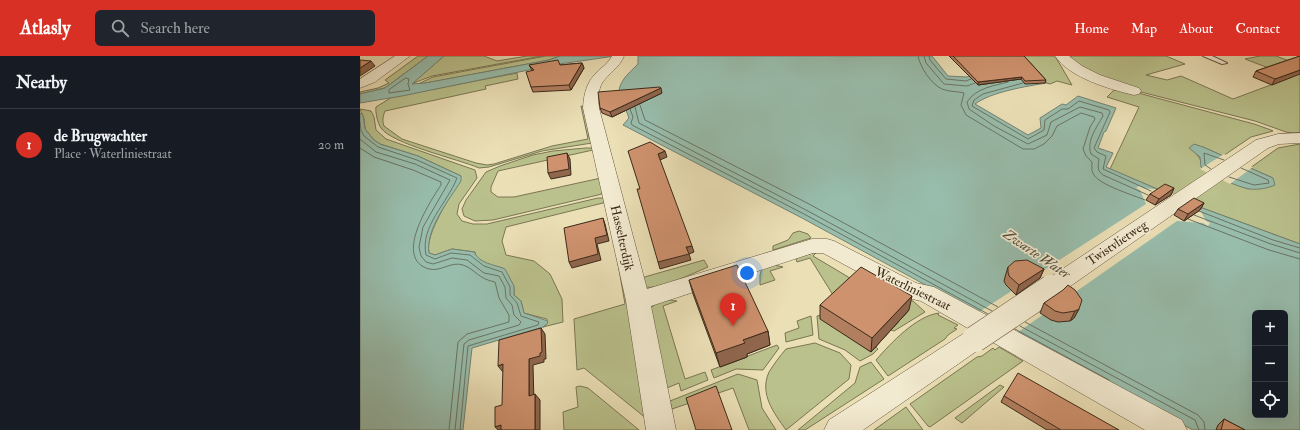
<!DOCTYPE html>
<meta charset="utf-8">
<style>
body{margin:0;font-family:"IM FELL Double Pica",serif;background:#20242c;color:#f1f3f6}
.controls{position:absolute;right:12px;bottom:12px;display:grid;overflow:hidden;border-radius:6px;box-shadow:0 4px 16px #0002}
.controls button{width:36px;height:36px;display:grid;place-items:center;padding:0;border:0;border-bottom:1px solid #363941;background:#171b24;color:#f1f3f6;font:20px sans-serif}
.you{position:absolute;left:387px;top:217px;width:14px;height:14px;margin:-10px;border:3px solid #fff;border-radius:50%;background:#1a73e8;box-shadow:0 0 0 6px #1a73e833}
.badge{display:grid;place-items:center;width:26px;height:26px;border-radius:50%;background:#d93025;color:#fff;font-size:13px;font-weight:700}
.pin{position:absolute;translate:-50% -33px;filter:drop-shadow(0 1px 2px #0008)}
.pin::after{content:'';position:absolute;top:21px;width:14px;height:12px;background:inherit;clip-path:polygon(0 0,100% 0,50% 100%)}
.list{margin:0;padding:0;list-style:none}
h2{display:flex;justify-content:space-between;align-items:center;height:52px;margin:0;padding:0 16px;font-size:17px}
h2 small{font-size:13px;font-weight:400;color:#9ea1a6}
.list li{display:grid;grid-template-columns:26px 1fr auto;gap:12px;align-items:center;box-sizing:border-box;height:72px;padding:0 16px;border-top:1px solid #363941}
.list b{display:block;font-size:15px;white-space:nowrap}
.list p{margin:0;font-size:13px;white-space:nowrap;color:#9ea1a6}
.list em{font-size:13px;font-style:normal;color:#9ea1a6}
.icon{flex:none;width:22px;height:22px;fill:none;stroke:currentColor;stroke-width:2;stroke-linecap:round;stroke-linejoin:round}
.map{position:relative;flex:none;width:940px;height:374px;overflow:hidden}
header{display:flex;align-items:center;gap:24px;box-sizing:border-box;height:56px;padding:0 20px;background:#d93025;color:#fff}
header strong{font-size:19px}
nav{display:flex;gap:22px;margin-inline-start:auto;font-size:14px}
.search{width:280px;height:36px;background:#20242c;display:flex;align-items:center;gap:10px;box-sizing:border-box;padding:0 14px;border-radius:6px;color:#9ea1a6;font-size:15px}
main{display:flex}
aside{flex:1;background:#171b24}
.map>svg:first-child{display:block}
</style>
<header>
<strong>Atlasly</strong>
<div class="search"><svg class="icon" aria-label="search" viewBox="0 0 24 24"><circle cx="10" cy="10" r="6"/><path d="M15 15l6 6"/></svg>Search here</div>
<nav><a>Home</a><a>Map</a><a>About</a><a>Contact</a></nav>
</header>
<main>
<aside>
<h2>Nearby<small></small></h2>
<ul class="list">
<li><span class="badge">1</span><div><b>de Brugwachter</b><p>Place · Waterliniestraat</p></div><em>20 m</em></li>
</ul>
</aside>
<div class="map">
<svg width="940" height="374" viewBox="0 0 940 374">
<rect width="100%" height="100%" fill="#ebdfb6"/>
<filter id="stains"><feTurbulence type="fractalNoise" baseFrequency=".005" numOctaves="4"/><feColorMatrix values="0 0 0 0 .2 0 0 0 0 .09 0 0 0 0 .02 0 0 0 .5 -.17"/></filter>
<radialGradient id="worn" r=".72"><stop offset=".6" stop-color="#630" stop-opacity="0"/><stop offset="1" stop-color="#630" stop-opacity=".3"/></radialGradient>
<path fill="#bac18c" stroke="#7a7653" d="M58 0H68L25 32 0 38V36L18 32 29 27 25 24Z
M84 0H124L137 5 167 0H182L72 20 51 28Z
M186 0H200L189 4 56 29 73 21Z
M662 0H695L712 29 697 25 690 28 687 27Z
M711 0H806L825 8 786 19 807 24 821 20 873 43 932 21 885 3 900 0H916L940 9V78L926 76 895 65 777 35 728 17 711 3Z
M157 17 158 23 125 30 126 33 25 55C23 60 22 65 24 70L42 83 116 107 127 109 134 108 192 90 228 83 221 50 225 51 229 81 232 87 182 95 129 111 119 112C98 103 32 88 21 72 18 68 15 56 16 51L32 41Z
M754 34H765L782 38 894 68 911 74 913 75 891 81 863 100 843 91 836 98C842 103 842 112 849 116 860 124 876 128 888 133L913 122 890 112 918 92 940 88V188L837 150 750 113 779 51 747 41Z
M0 53 11 55 14 61 16 74 26 83 115 114 117 122 99 148 97 158 102 165 113 168H127L238 142H244L247 146 146 171 142 185 146 199 174 205 190 218 202 243 203 266 183 271 185 270 187 263 164 257 161 245 154 239V231L143 212 128 209 116 201 115 196 92 193 75 199 69 197C64 178 93 138 101 120L58 100 20 88 14 84 5 73 4 63Z
M225 92H233V94L138 115 131 131V136L138 141H154L241 122 242 138 133 164 115 165 104 160 102 153 106 144 126 116 140 110 173 99 193 95Z
M439 175 448 178 451 182 413 194V190L428 184 433 177Z
M458 195 453 200 490 222 473 239 450 202 437 206 436 203 445 196Z
M257 202H259L287 363 224 312 217 314 214 263 265 248Z
M344 204 348 211C334 217 298 234 285 231L281 222Z
M414 209 423 211 410 215 415 224 400 229V219L402 212Z
M304 243 317 245 303 250 325 323 345 316 348 324 321 335 319 327 307 332 290 252Z
M538 245H553L565 256 534 275 531 274 549 254Z
M579 257 578 259 598 269 594 272 597 273 588 279 585 283 528 320 516 304C531 287 556 260 579 257Z
M466 258 493 284 511 296 516 291 518 293 513 298 500 305 485 294 459 283 457 260Z
M451 260 453 279 426 286 425 277 439 272 437 265Z
M455 287 480 297 491 309 489 323 426 374C414 357 399 338 409 316 414 308 420 300 426 293Z
M417 289 419 292 403 314 376 313 354 322 351 314Z
M639 291 663 305 570 371 568 370 550 348 617 301 622 300 633 292 635 294Z
M511 306 524 323 445 374H438L495 327 500 311Z
M378 318 397 324 402 352 416 374H389L373 332 312 353 310 345Z
M640 329 644 331 602 367 595 362Z
M220 330 228 332 279 374H204L203 356 218 351 216 331Z
M546 351 563 374H514Z"/>
<path fill="#98bdac" stroke="#738272" fill-rule="evenodd" d="M68 0H84L52 28 65 27 189 4 200 0H255L193 9 42 40 0 47V38L25 32Z
M278 0H572L588 20 607 21 609 20 589 0H662L687 27C667 30 631 36 615 48L668 79 681 72 680 62 702 48 706 49 718 40 756 52 746 75 744 76 738 92 753 97 746 111 837 150 940 188V374H833L442 162 263 69 269 62C267 55 263 50 261 44 254 29 268 18 278 8ZM895 257H925V359H895Z
M0 57 3 59 5 73 14 84 20 88 58 100 101 120V125C90 143 65 173 69 197L75 199 92 193 114 196C120 208 133 208 145 213L154 230V239L161 245 164 257 188 265 187 268 183 271 112 292 103 374H0Z
M834 88 843 91 913 122 915 129C908 132 899 134 890 133 880 132 848 118 841 111L840 101 829 92Z"/>
<path fill="#ebdfb6" d="M864 98 893 111 870 128 840 113Z
M779 130 783 132 804 134 839 149 838 150 846 165 850 167 848 170 843 167 817 165 654 279 616 258 786 148 780 134 776 132Z"/>
<g fill="none" stroke-linecap="round" stroke-linejoin="round">
<path stroke="#6a7463" stroke-width="1" d="M558 0C560 11 571 28 582 33 589 36 597 35 604 37L601 49 606 59 663 93H674L684 88 692 80 697 70 721 57 734 61 735 63 730 71 723 93 726 100 732 106C732 110 731 115 734 119 740 129 773 139 785 144
M564 0 566 7 584 28 607 30 615 27
M569 0 570 4 586 23 606 25 611 23
M46 22 49 23 48 28 50 34 29 37V34Z
M648 26C633 30 616 32 607 46L609 53 634 70 668 88 687 79 691 66 720 51 742 57 743 60C737 71 726 85 731 98L739 103C738 110 737 115 743 119L788 139
M663 27 623 38 614 44 612 50 668 83 684 74 685 64 702 53H708L719 45 749 54 750 56 734 92 737 96 746 100 743 113 791 135
M280 49 285 64 449 148 638 251
M275 51 279 67 446 154 632 255
M270 53 273 61 271 67 272 69 444 158 628 258
M0 66 1 74 4 80 18 91 57 104 97 122C87 148 60 170 66 199L75 203 91 197 110 199 124 210 142 216 150 231V239L157 247 161 260 179 266 178 269 108 290 100 374
M0 83 16 96 55 108 90 124 63 171 59 191 61 200 66 206 73 208 92 202 107 204 124 217 139 220 145 231 146 242 152 249 154 259 161 266 159 269 109 284 104 288 95 374
M0 92 14 101 53 114 81 126V129C69 147 33 203 69 213 81 216 91 205 103 209 115 213 118 223 135 226L139 242 149 259V266L107 278 98 286 89 374
M851 113 845 109 844 97 864 104
M869 121 894 129 909 127 908 124 881 112
M839 155 913 184 940 192
M834 159 911 188 940 197
M828 163 909 194 940 203
M665 266 838 359 844 366 845 374
M660 270 835 364 839 374
M655 273 749 324"/>
<g stroke="#675741" stroke-width="2">
<path id="lane" d="M843 0H852L867 7 862 8Z"/>
</g>
<g stroke="#675741" stroke-width="1">
<path id="street" d="M35 0H50L15 26 0 32V23Z
M252 0H264C259 12 249 17 242 27 238 34 238 44 239 52L287 233 452 183H467L474 185 556 227 574 231 822 364 827 374H785L627 283 624 290 503 374H464L469 364 606 276 611 274 561 245 544 241 463 197H453L291 250 316 374H286L266 245 223 52C224 36 227 25 239 14 244 10 249 6 252 0Z
M695 0H709L722 10 740 19 779 32 781 35 779 38 774 39C749 33 710 22 695 0Z
M940 77V87L919 88 908 92 699 238 691 241 683 238 680 232 683 226 896 84 918 78Z"/>
</g>
<use href="#lane" fill="#f2ead0" fill-rule="evenodd"/>
<use href="#street" fill="#f2ead0" fill-rule="evenodd"/>
<g stroke="#675741" stroke-width="27" stroke-linecap="butt">
<path id="street-bridge" d="M615 283 691 232"/>
</g>
<use href="#street-bridge" stroke="#f2ead0" stroke-width="26"/>
</g>
<path fill="#b17e5f" stroke="#3b2a1a" d="M589 0H664L686 24 685 27 665 28 661 23 618 29Z
M940 0 912 29 893 21 896 15Z
M222 7 224 12 211 34 173 36 171 31 172 14 169 9H200Z
M302 37 252 61 242 57 240 52Z
M814 132 811 139 795 149 786 144 790 138Z
M844 147 840 154 824 165 814 159 818 153Z
M648 211 684 213 680 222 656 239 646 229 644 225 645 221Z
M329 224 408 275 410 289 387 298V301L360 311 333 238Z
M684 247 719 253 714 262 710 265 698 266 691 264 680 257Z
M460 249 549 254 511 296 460 263Z
M644 340 759 374H687L641 346Z
M864 363 885 374H856L858 369Z"/>
<path fill="#90664d" stroke="#3b2a1a" d="M11 5 15 10 0 20V12Z
M222 7 224 12 211 34 209 29Z
M940 14V18L912 29 915 23Z
M662 21 661 23 618 29V26Z
M301 32 302 37 252 61 250 56Z
M305 95 307 101 300 104 298 98Z
M207 97 210 103 211 119 191 123 188 117Z
M814 132 811 139 795 149 799 143Z
M844 147 840 154 824 165 828 158Z
M243 162 245 168 249 185 237 188 241 204 212 212 209 206 235 182Z
M332 190 334 196 329 198 331 204 300 213 298 206 326 191Z
M684 213 680 222 656 239 659 229Z
M552 240 549 254 511 296 512 282Z
M719 253 714 262 710 265 715 255Z
M181 272 185 278 186 303H184V306L173 309 174 347 169 340V303Z
M408 275 410 289 387 298V301L360 311 356 297 383 284Z
M143 308 148 314 143 316 138 310Z
M175 338 180 344V374H175Z
M141 369 145 374H138L135 371Z"/>
<path fill="#ce926e" stroke="#3b2a1a" d="M593 0H664L686 24 665 25 662 21 618 26Z
M940 0V14L915 23 896 15Z
M0 4 11 5 0 12Z
M198 4 200 9 222 7 209 29 171 31 166 16 174 14 169 9Z
M300 31 301 32 250 56 240 52 238 36Z
M290 86 305 95 298 98 332 190 326 191 329 198 298 206 277 133H280L268 95Z
M207 97 209 113 188 117 187 101Z
M805 128 814 132 799 143 790 138Z
M834 142 844 147 828 158 818 153Z
M243 162 247 179 235 182 238 198 209 206 204 172Z
M667 204 684 213 659 229 649 220 648 216V211L655 205Z
M377 209 408 275 383 284 385 287 356 297 329 224Z
M501 211 552 240 512 282 460 249Z
M708 229 715 234 722 244 719 253 715 255 703 257 695 255 684 247 703 234Z
M181 272 182 296 180 297V300L169 303V340L175 338V374H141V369L135 371V351L142 349 143 308 138 310 139 284Z
M658 317 759 374H701L644 340Z
M356 330 372 374H336L326 342Z
M864 363 885 374H861Z"/>
<g text-anchor="middle" dominant-baseline="central" stroke-width="3.5" stroke-linejoin="round" paint-order="stroke">
<g font-size="13" fill="#3b2a1a" stroke="#f2ead0">
<text transform="translate(262 182) rotate(77)">Hasselterdijk</text>
<text transform="translate(757 187) rotate(-34)">Twistvlietweg</text>
<text transform="translate(553 233) rotate(26)">Waterliniestraat</text>
</g>
<g font-size="14" font-style="italic" fill="#524f3e" stroke="#f2ead0">
<text transform="translate(677 198) rotate(34)">Zwarte Water</text>
</g>
</g>
<rect width="100%" height="100%" filter="url(#stains)"/>
<rect width="100%" height="100%" fill="url(#worn)"/>
</svg>
<div class="controls">
<button>+</button>
<button>−</button>
<button><svg class="icon" aria-label="locate" viewBox="0 0 24 24"><circle cx="12" cy="12" r="6"/><path d="M12 2v4M12 18v4M2 12h4M18 12h4"/></svg></button>
</div>
<div class="you"></div>
<div class="pin badge" style="left:373px;top:270px">1</div>
</div>
</main>
